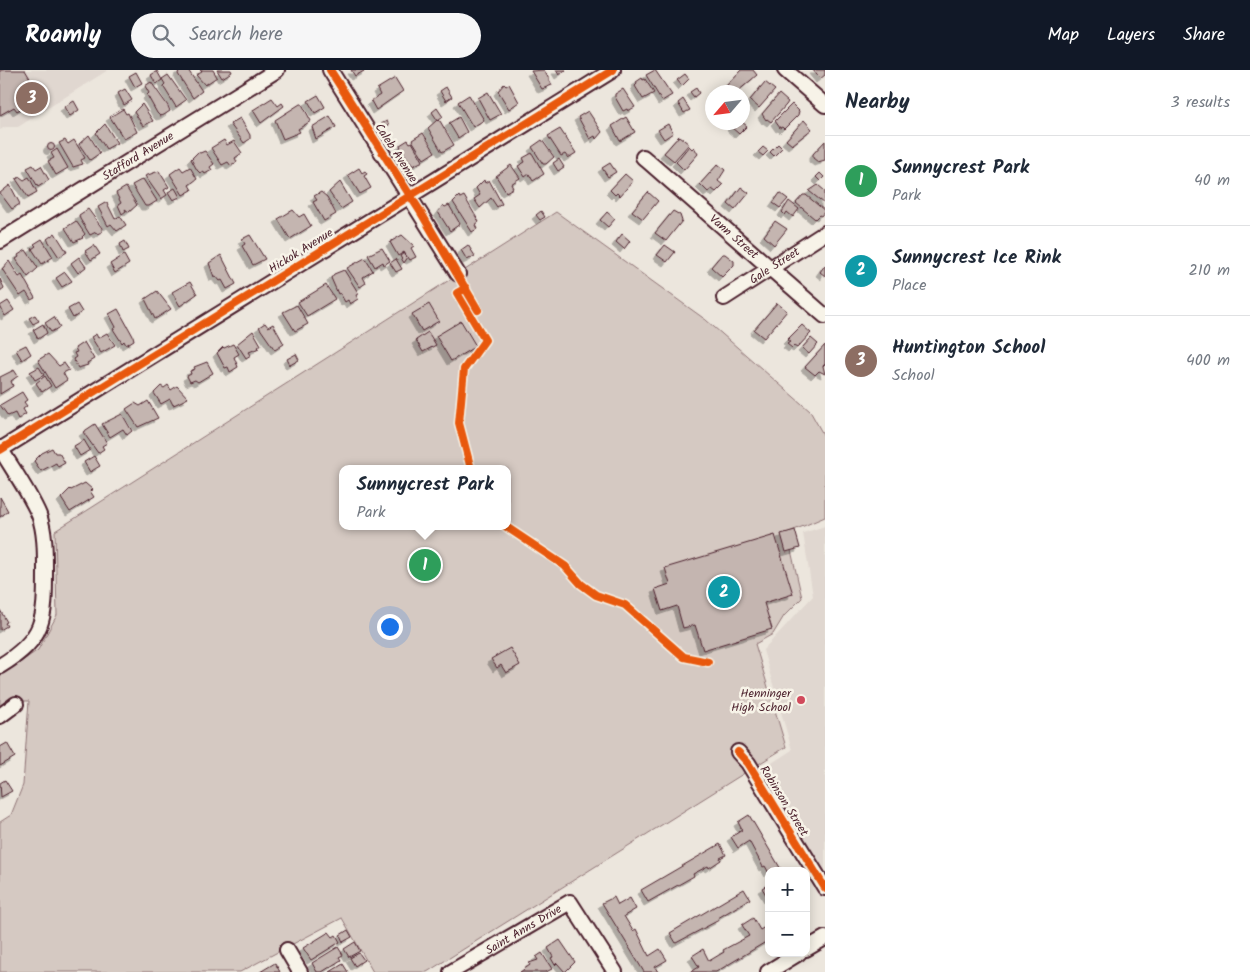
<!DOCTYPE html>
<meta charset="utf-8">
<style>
body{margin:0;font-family:Kalam,sans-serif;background:#f6f6f7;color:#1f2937}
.controls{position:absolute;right:15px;bottom:15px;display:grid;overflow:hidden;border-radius:10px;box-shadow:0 2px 12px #0003}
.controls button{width:45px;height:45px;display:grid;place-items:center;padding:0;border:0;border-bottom:1px solid #e0e1e3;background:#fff;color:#1f2937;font:25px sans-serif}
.compass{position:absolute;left:705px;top:15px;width:45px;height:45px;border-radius:50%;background:#fff;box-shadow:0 2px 12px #0003;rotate:242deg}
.you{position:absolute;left:389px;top:556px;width:18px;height:18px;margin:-12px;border:4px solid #fff;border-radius:50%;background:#1a73e8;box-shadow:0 0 0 8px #1a73e833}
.badge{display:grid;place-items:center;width:32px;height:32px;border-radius:50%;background:#111827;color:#fff;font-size:16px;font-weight:700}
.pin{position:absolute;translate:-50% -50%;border:2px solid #fff;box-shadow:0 1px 5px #0006}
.popup{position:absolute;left:339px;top:395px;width:172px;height:65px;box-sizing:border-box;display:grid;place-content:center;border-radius:10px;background:#fff;filter:drop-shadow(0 1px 4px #0005);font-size:16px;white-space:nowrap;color:#747a83}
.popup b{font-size:19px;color:#1f2937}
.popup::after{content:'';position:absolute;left:50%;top:100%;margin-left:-10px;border:10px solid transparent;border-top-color:#fff}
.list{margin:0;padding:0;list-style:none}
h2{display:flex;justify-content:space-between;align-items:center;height:65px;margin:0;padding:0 20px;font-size:21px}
h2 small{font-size:16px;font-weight:400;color:#747a83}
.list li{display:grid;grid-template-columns:32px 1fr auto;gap:15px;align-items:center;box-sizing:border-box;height:90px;padding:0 20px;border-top:1px solid #e0e1e3}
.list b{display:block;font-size:19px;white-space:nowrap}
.list p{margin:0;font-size:16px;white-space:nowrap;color:#747a83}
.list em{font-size:16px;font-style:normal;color:#747a83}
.icon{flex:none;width:28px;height:28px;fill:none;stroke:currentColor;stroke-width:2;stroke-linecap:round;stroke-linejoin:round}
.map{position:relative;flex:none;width:825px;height:902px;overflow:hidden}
header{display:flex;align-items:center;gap:30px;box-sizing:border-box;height:70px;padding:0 25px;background:#111827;color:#fff}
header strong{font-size:24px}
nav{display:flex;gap:28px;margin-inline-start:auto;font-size:18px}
.search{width:350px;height:45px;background:#f6f6f7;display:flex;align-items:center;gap:12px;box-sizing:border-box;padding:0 18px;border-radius:28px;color:#747a83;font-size:19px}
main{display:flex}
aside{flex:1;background:#fff}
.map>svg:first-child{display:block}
</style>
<header>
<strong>Roamly</strong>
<div class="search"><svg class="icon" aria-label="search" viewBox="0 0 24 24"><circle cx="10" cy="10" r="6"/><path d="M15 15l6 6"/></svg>Search here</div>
<nav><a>Map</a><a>Layers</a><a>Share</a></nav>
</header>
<main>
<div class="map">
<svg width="825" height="902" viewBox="0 0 825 902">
<defs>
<filter id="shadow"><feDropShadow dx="-4" dy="4" stdDeviation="0" flood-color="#0004"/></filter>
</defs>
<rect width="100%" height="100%" fill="#ece6dd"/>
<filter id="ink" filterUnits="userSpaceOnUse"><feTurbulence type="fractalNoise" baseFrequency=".02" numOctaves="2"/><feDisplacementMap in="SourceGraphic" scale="10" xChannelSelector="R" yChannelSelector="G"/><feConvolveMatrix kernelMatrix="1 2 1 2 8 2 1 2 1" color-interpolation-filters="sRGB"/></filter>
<g filter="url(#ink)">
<path fill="#e0d7d0" d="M0 0H108L18 57H5L0 60Z
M825 456V806L761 700 792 680 763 580 813 526 803 463Z"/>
<path fill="#d5c9c2" stroke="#907476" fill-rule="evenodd" d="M556 142 706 250 810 341 825 368V447L787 463 802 528 784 546 773 564 755 574 786 677 427 902H373L342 848 240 902H0V752L11 745 23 715 29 631H14L0 640V606L38 580 57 545 55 461ZM342 399H508V456H342Z"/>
<path fill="#c4b5b0" stroke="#4a1f2b" filter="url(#shadow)" d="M0 0H25L38 22 27 28 30 33 17 41 14 37 0 45Z
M188 0 202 21 193 28 178 4 179 0Z
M200 0H213L217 7 205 15 196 5 202 2Z
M217 0H231L232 2 222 8Z
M351 0H366L355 6Z
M544 0 552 15 542 19 531 1Z
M556 0H566L559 5Z
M655 0 672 25 662 31 646 5Z
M741 0H753L757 5 737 22 735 20 732 22 726 16Z
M813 0H825V5L820 9Z
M157 1 162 10 156 14 151 5Z
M136 2 142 13 135 17 129 6Z
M685 4 689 9 682 16 677 10Z
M168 5 186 30 176 37 163 16 165 14 162 9Z
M395 8 403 21 376 40 371 31 380 25 377 19Z
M642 8 643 10 645 9 654 23 643 29 635 16 637 14 636 12Z
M151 12 168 36 170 41 164 45 160 46 157 43 147 25 149 23 145 16Z
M765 12 775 20 759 38 750 30Z
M504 14 506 16 509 14 519 32 509 39 498 21Z
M446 17 452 27 446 31 440 21Z
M696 18 699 23 694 27 690 22Z
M125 19 132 30 124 35 118 23Z
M623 19 635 37 628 41 627 39 623 41 615 27V24Z
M488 22 501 44 490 50 478 28Z
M779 24 788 32 786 35 771 52 767 49 766 50 762 44Z
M318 25 325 37 315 43 308 31Z
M469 25 484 50 473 57 458 32Z
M272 28 278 36 282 33 284 36 261 53 253 40Z
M683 29 690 40 684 43 678 33Z
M74 31 79 40 70 46 64 37Z
M142 34 153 51 143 56 134 42Z
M300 34H302L311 51 298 59 300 62 283 69 275 50Z
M792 34 799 41 798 45 784 59 782 57 780 58 775 51Z
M437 38 443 47 438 51 432 42Z
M123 39 126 44 128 43 137 62 124 69 110 47Z
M588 41 602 62 596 69 595 66 590 69 578 47Z
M330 46 336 57 316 69 312 57Z
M459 47 467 62 458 68 449 53Z
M626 47 635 62 620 71 612 56Z
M240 48 250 65V69L244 73 230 54Z
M437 50 440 51 454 75 442 82 428 58Z
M804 50 812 59 792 75 786 70Z
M387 51 389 55 384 59 381 54Z
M736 52H742L747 56 739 64 731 57Z
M105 54 117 73 106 79 96 63Z
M668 54 673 63 664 69 658 60Z
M560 59 576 83 568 88 565 84 561 86 548 66Z
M423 63 435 82 424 89 412 70Z
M89 65 100 83 90 90 79 74Z
M679 66 689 74 674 91 664 83Z
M65 70 68 74 74 70 85 88 81 90 83 94 73 97 59 73Z
M224 70 227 75 234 71 242 83 235 88 237 92 231 96 228 92 222 95 211 78Z
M408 70 410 73 412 72 423 91 413 96 401 79 400 75Z
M542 70 554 87 546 94H543L532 77Z
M825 71V90L818 92 813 88V84Z
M47.5 77a3.5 3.5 0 1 1 7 0a3.5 3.5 0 1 1-7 0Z
M778 74 782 78 774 86 770 82Z
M689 76 692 79 694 77 698 84 684 100 676 92Z
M763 77 768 81 763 86 758 82Z
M57 79 68 98 56 105 48 91 54 88 51 83Z
M205 81 214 94 210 97 212 100 205 104 203 101 200 103 197 100 191 89 198 82 200 83Z
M532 83 544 104 533 111 529 104 525 107 518 96 525 92 523 88Z
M559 89 564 97 558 101 553 93Z
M610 93 616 102 608 107 602 98Z
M718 94 725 100 718 111 723 115 716 122 712 119 708 122 700 114Z
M33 95 36 99 41 96 49 110 38 117 27 98Z
M511 95 520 108 511 114 513 118 506 122 496 106Z
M180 97 183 101 190 97 197 109 189 115 192 120 183 125 170 104Z
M359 98 362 103 365 101 367 104 364 106 371 118 360 124 348 105Z
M159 101 169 117 164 120 167 125 161 129 145 106Z
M820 103 824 107 820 111 816 107Z
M625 104 633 111 620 126 617 123 615 125 610 120Z
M20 107 24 110 29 107 37 122 28 127 16 109Z
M143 109 157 131 149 136H145L132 115Z
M484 110 485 113 489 110 502 134 497 137 491 128 480 138 474 129 480 125 476 118Z
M340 112 352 132 341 139 329 122Z
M10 115 20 134 12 139 0 123Z
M818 115 825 121V134L809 121Z
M126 117 137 135 129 142 125 139 126 141 122 144 118 135 121 133 116 123Z
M741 117 749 123 735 140 728 134Z
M175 118 180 127 173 130 168 122Z
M321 122 327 127 336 144 324 151 313 132 317 130 314 126Z
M648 122 658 131 643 149 632 141Z
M780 123 788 129 780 138 773 133Z
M803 125H806L825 141 821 146 819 145 815 149 796 133Z
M459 126 460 128 464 126 479 152 475 155 477 159 472 162 453 132Z
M789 131 799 139 793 147 787 142 785 145 782 142Z
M105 133H107L115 149 120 146 126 155 117 161 111 154 108 156 98 137Z
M443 135 445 137 449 135 460 154 450 161 438 142Z
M88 139 102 158V162L97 164 96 162 90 165 80 149 79 145Z
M293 140 299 147 304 144 311 156 290 169 278 149Z
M541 141 545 147 540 150 536 145Z
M673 141 680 145 682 151 666 171 655 163Z
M607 142 615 149 608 157 600 150Z
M76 151 85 164 82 167 83 168 74 172 65 158Z
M775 151 787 159 774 175 764 166Z
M55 163 67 182 59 187 47 169Z
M622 164 630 171 624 179 616 172Z
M250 165 265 189 253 195 242 176 245 174 242 169Z
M402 165 414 176 411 178 416 187 410 190 408 187 404 193 400 186 404 183 407 187 404 182 398 186 390 172Z
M42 169 53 187 42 194 32 179 36 176 34 174Z
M125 171 129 179 123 182 120 174Z
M94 175 100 184 91 190 85 181Z
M468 175 475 186 467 190 461 180Z
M665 175 675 182 667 192 657 185Z
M382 178 390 191 384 195 383 192 375 197 368 185Z
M26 180 38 198 28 207 16 189 19 187 18 185Z
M722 184H725L734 191V195L722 207 711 197Z
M124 185 129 194 115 203 110 194Z
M221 185 236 214 227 219 222 210 220 211 216 206 214 207 209 193Z
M79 187 86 197 78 203 71 193Z
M365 188 373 201 363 207 366 213 360 217 347 198Z
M396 189 402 199 396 202 390 193Z
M9 191 19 207 22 205 26 212 35 228 31 230 26 222 20 226 2 199Z
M825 195V206L820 202Z
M344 200 359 224 356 225 358 229 350 234 348 230 345 232 340 223 338 224 331 208 334 204Z
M65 202 72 211 62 217 56 208Z
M0 209 4 218 0 221Z
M190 212 197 224 180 236 172 222Z
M326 215 335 229 307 246 298 232Z
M157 221 171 239 155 249 145 229Z
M8 231 14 240 5 246 0 236Z
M777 233 787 241 764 268 754 260Z
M77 234 82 242 73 248 68 239Z
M429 234 439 251 422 261 412 244Z
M297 235 308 254 295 261 283 242Z
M118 239 133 266 134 270 126 275 124 271 122 273 113 259 116 257 109 244Z
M35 245 39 251 33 254 29 248Z
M54 247 60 257 51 262 45 253Z
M461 251 476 276 451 291 436 266Z
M265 253 268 257 273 254 284 274 275 280 259 257Z
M43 254 47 263 38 269 33 260Z
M802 255 811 263 797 278 794 276 792 278 787 274 790 272 787 270Z
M253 261 261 275 258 277 259 278 249 282 251 285 246 288 237 274Z
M428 262 436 275 423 282 416 270Z
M107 263 115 275 101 283 91 267 96 264 98 268Z
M811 268 818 274 809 284 802 278Z
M84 272 94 289 87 293 88 295 78 298 73 289 76 287 74 283 77 282 75 278Z
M233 274 239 284 234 287 238 297 230 302 228 297 225 298 217 283 223 277 224 278Z
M26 275 31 284 22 290 16 280Z
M825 275V294L823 296 825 304 819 301 815 305 805 297Z
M48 284 59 296 64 293 69 300 63 303 67 310 55 318 38 290Z
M296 284 299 290 290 295 287 289Z
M207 292 213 303 198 312 195 310 190 312 187 306 191 304 190 301 195 299 194 297Z
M39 297 44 305 35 310 30 302Z
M14 300 18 306 11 311 13 316 0 324V307Z
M45 306 51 316 42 322 36 313Z
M168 315 171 320 177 316 188 328 176 334 173 335 170 329 161 334 154 323 161 316 164 318Z
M22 322 27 330 24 332 27 336 23 339 26 344 18 349 15 343 8 346 0 335Z
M148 331 158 348 138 357 126 339 135 333 140 336Z
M122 344 132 361 127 365 123 359 110 367 102 354Z
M95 354 107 373 102 376 104 379 98 383 83 362Z
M84 370 90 380 80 386 74 376Z
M52 378 55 383H59L65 393 58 397 56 393 41 401 34 391 42 383Z
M94 386 100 396 90 402 84 392Z
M85 413 93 420 90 421 94 427 70 442 61 428 70 419 71 420Z
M0 427 8 441 0 447Z
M795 460 800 478 786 482 781 464Z
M775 465 793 524 764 533 772 559 703 580 695 555 683 558 677 536 662 541 655 519 670 514 665 498Z
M0 540 7 552 5 553 7 556 0 560Z
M510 578 520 595 506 603 501 595 497 598 491 589Z
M7 673 15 687 0 696V677Z
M5 710 12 721 1 727 0 713Z
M749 745 782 801H769V803L765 796 763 797 749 771 738 778 731 767 742 760 738 752Z
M720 774 726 785 720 788 721 790 709 798 708 796 693 804 694 806 648 832 641 820Z
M769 814V828H768L762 818Z
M744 819 750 829 718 848 719 850 676 873 670 863Z
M614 827 618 835 630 828 636 839 624 846 633 861 636 859 649 886 660 879 667 890 655 897 658 902H644L602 833Z
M753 848 760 860 768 855 769 870 716 902H691L699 897 692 886 703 879 709 891 724 882 723 880 749 866 742 855Z
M348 860 352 867 343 872 340 865Z
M329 862 333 867 336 865 340 872 311 890 303 878Z
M560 870 575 892 565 902 557 893 555 895 551 888 553 887 548 878Z
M355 872 360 881 349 887 344 879Z
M338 877 343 885 339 887 341 890 322 902H317L312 893Z
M359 883 364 890 355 896 350 888Z
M542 883 552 899 546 902H520L530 895 529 893 538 890 536 887Z
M275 893 280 902H260Z
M343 894 348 902H330Z"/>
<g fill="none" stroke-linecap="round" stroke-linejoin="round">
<g stroke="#4a1f2b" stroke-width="18">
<g id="minor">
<path d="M330 0 458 204"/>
<path d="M785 0 825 35"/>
<path id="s1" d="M643 87 825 246"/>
<path id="s2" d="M0 171 277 0"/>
<path id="s3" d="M724 228 825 163"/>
<path d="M0 378C13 400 29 422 39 445 45 462 45 481 45 498 45 548 46 568 0 596"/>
<path d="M0 380 613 0"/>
<path d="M0 646 16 634"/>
<path d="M738 682 748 693 825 818"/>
<path d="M806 879 825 868"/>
<path d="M287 880 300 902"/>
<path id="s4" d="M451 902 570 832 615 902"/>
<path d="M768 902 799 883"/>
</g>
</g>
<use href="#minor" stroke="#f7f3e8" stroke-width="14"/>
<g stroke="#f7f3e8" stroke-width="11">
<path id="cycleway" d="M330 0 420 141 478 240
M466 218 457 223 485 270 464 299 459 353 471 399
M0 380 613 0
M505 456 565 496 581 514 596 525 625 535 684 587 708 592
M738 682 748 693 825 818"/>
</g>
<use href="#cycleway" stroke="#e8590c" stroke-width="8"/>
</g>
</g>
<circle fill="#d1495b" stroke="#f7f3e8" stroke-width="2" cx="801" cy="630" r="5"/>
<g text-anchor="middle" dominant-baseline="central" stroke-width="5" stroke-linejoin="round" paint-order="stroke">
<g font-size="12" fill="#4a1f2b" stroke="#f7f3e8">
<text transform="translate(396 83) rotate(57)">Caleb Avenue</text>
<text stroke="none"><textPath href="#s2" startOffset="162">Stafford Avenue</textPath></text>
<text stroke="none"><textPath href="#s1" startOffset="121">Vann Street</textPath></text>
<text transform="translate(301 181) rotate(-32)">Hickok Avenue</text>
<text stroke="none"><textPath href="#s3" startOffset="60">Gale Street</textPath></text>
<text transform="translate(784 731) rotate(58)">Robinson Street</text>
<text stroke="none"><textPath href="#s4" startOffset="84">Saint Anns Drive</textPath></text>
</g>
<g font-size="12" fill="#4a1f2b" stroke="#f7f3e8" text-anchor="end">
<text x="791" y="623">Henninger<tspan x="791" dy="14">High School</tspan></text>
</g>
</g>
</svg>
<div class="controls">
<button>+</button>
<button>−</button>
</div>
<svg class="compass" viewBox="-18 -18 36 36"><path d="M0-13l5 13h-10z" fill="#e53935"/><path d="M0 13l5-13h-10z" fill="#747a83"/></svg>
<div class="you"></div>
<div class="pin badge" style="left:425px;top:495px;background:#2e9e5b">1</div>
<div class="popup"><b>Sunnycrest Park</b>Park</div>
<div class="pin badge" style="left:724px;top:522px;background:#0f9aa8">2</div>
<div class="pin badge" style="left:32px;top:28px;background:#8d6e63">3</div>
</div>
<aside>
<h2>Nearby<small>3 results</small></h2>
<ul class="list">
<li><span class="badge" style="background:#2e9e5b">1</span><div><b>Sunnycrest Park</b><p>Park</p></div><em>40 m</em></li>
<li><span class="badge" style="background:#0f9aa8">2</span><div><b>Sunnycrest Ice Rink</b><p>Place</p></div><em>210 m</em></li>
<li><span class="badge" style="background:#8d6e63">3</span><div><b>Huntington School</b><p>School</p></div><em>400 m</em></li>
</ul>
</aside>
</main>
